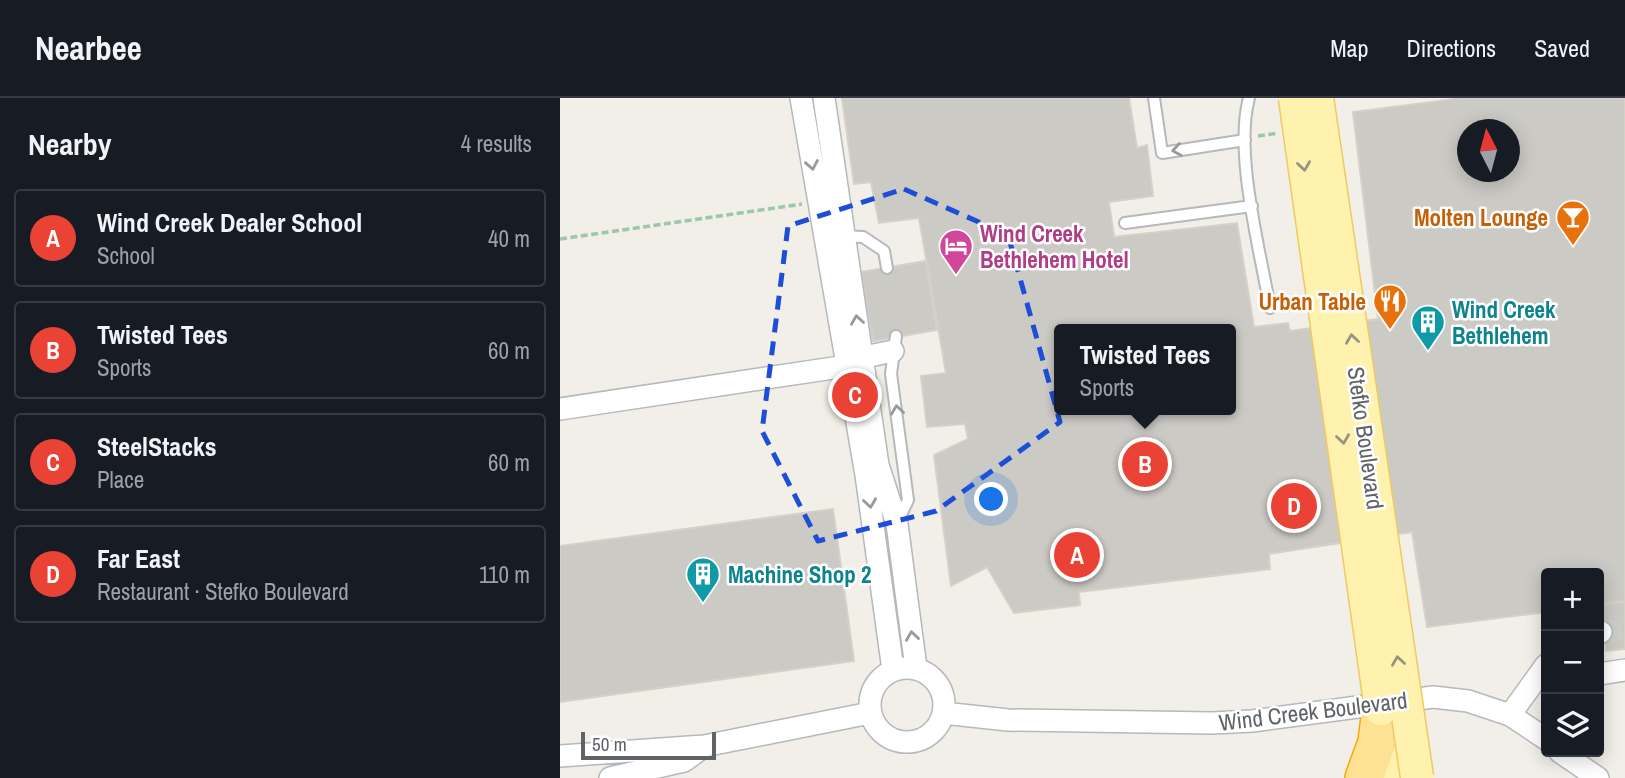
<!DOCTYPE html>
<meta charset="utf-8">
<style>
body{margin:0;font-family:"Archivo Narrow",sans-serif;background:#242831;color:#f1f3f6}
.controls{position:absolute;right:21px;bottom:21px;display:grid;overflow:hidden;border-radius:7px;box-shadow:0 4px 18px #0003}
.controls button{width:63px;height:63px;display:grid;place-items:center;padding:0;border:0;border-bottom:2px solid #363941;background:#171b24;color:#f1f3f6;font:35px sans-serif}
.compass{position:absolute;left:897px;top:21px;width:63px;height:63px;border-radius:50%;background:#171b24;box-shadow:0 4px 18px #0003;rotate:354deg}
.scale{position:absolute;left:21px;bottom:18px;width:135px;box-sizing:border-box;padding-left:7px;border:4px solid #5f6368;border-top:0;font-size:19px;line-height:24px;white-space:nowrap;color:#5f6368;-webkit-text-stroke:5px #fff;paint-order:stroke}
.you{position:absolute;left:432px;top:402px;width:24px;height:24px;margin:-18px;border:5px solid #fff;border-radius:50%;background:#1a73e8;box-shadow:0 0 0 10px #1a73e833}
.badge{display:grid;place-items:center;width:46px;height:46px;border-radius:50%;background:#ea4335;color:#fff;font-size:23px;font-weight:700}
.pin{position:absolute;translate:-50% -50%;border:4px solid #fff;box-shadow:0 2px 7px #0006}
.popup{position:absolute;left:494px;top:226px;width:182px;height:91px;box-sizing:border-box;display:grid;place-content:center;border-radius:7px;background:#171b24;filter:drop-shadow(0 2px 5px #0005);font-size:23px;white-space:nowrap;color:#9ea1a6}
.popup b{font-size:26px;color:#f1f3f6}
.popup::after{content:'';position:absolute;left:50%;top:100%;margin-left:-14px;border:14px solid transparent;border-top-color:#171b24}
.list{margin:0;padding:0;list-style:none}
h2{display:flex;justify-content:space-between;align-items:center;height:91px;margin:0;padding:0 28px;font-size:30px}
h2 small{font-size:23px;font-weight:400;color:#9ea1a6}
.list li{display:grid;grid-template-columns:46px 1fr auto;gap:21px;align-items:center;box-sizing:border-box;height:98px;margin:0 14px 14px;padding:0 14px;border:2px solid #363941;border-radius:7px}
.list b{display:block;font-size:26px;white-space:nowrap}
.list p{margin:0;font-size:23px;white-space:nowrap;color:#9ea1a6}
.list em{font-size:23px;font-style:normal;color:#9ea1a6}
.icon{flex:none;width:38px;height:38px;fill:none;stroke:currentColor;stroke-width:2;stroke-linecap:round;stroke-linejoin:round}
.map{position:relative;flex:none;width:1065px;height:680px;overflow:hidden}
header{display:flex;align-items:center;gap:42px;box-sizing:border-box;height:98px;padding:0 35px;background:#171b24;border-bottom:2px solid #363941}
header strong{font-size:33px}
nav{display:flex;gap:38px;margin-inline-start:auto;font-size:24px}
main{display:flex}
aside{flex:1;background:#171b24}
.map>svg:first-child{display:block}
</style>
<header>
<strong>Nearbee</strong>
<nav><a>Map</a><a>Directions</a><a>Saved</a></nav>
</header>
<main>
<aside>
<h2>Nearby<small>4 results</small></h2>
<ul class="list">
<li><span class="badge">A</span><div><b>Wind Creek Dealer School</b><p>School</p></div><em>40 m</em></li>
<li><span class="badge">B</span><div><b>Twisted Tees</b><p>Sports</p></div><em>60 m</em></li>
<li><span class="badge">C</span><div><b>SteelStacks</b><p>Place</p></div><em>60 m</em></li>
<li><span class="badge">D</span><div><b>Far East</b><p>Restaurant · Stefko Boulevard</p></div><em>110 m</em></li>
</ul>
</aside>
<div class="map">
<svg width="1065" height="680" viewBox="0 0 1065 680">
<rect width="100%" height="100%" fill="#f1efe8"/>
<path fill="#cccac5" stroke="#d6d1c6" stroke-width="2" fill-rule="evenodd" d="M282 0H569L577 50 587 47 593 98 549 104 554 139 677 125 694 229 728 225 730 233 818 221 793 14 902 0H1065V503L1039 507V475H986V514L867 529 852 434 709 456 710 471 519 494 520 507 454 515 427 469 391 488 374 357 408 341 405 326 367 329 361 278 386 275 359 120 319 125 311 84 294 86ZM908 32H950V74H908ZM499 231H671V312H499Z
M366 163 377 232 313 243 301 174Z
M273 411 294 563 0 604V448Z
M1065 503V551L1046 553 1039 506Z"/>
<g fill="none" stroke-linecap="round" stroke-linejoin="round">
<path stroke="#ccccc8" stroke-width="21" stroke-dasharray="21 10" stroke-linecap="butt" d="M1041 534 1065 530"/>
<g stroke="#b5b8bc" stroke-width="14">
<path id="lane" d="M594 0 602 55 685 42
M689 0C674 55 700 152 710 210
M565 125 692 108
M282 138 303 139 324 153 327 170
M336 238 331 276 348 402 338 423"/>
</g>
<g stroke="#b5b8bc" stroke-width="24">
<path id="street" d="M241 0 306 377 333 572
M264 0 318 367 337 426 356 570
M0 311 280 269 295 261 333 253
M1039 534H1041
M310 607a37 37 0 1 1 74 0a37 37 0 1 1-74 0Z
M1039 576 1065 572
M383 615 448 622 652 625 692 623 873 599 908 603 950 617 986 641
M950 617 986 567
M1000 654 1038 680
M0 658 144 648 310 615
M50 680 124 663 142 650"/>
</g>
<g stroke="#f2c960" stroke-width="35">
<path id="primary" d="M823 622 831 680"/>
</g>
<g stroke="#f9ab00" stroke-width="40">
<path id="highway" d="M804 680 817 644 821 611"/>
</g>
<path stroke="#9cc7a9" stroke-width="3.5" stroke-dasharray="7 3.5" stroke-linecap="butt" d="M698 38 718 35
M0 141 242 106"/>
<use href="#lane" stroke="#fff" stroke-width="10"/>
<use href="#street" stroke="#fff" stroke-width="21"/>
<use href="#primary" stroke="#fff2af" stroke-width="32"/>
<use href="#highway" stroke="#fde293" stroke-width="37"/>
<g stroke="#f2c960" stroke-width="35" stroke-linecap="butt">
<path id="primary-bridge" d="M735 0 821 611
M757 0 857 679"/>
</g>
<use href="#primary-bridge" stroke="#fff2af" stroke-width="32"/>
</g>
<defs><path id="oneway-chevron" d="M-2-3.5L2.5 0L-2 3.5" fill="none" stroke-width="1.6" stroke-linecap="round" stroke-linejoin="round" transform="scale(1.75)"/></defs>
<g stroke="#979a9d">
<use href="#oneway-chevron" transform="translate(617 52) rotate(171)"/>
<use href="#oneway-chevron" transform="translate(252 67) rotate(80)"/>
<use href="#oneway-chevron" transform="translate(297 222) rotate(-98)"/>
<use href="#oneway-chevron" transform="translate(337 312) rotate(-98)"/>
<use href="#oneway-chevron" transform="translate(310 405) rotate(82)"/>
<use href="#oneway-chevron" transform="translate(352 538) rotate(-98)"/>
</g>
<g stroke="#979581">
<use href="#oneway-chevron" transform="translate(744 68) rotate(82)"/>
<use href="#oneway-chevron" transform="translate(792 241) rotate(-98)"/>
<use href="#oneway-chevron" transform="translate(783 341) rotate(82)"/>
<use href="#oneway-chevron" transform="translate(838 563) rotate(-98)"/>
</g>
<path fill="none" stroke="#1d4ed8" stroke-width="5" stroke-dasharray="14 9" stroke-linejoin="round" d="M344 91 448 137 500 324 376 413 258 443 202 333 228 128Z"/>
<defs>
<g id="bar-pin" transform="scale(1.75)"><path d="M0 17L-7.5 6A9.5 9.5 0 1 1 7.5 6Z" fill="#e8710a" stroke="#fff"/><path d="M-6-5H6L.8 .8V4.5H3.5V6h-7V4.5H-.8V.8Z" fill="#fff"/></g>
<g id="hotel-pin" transform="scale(1.75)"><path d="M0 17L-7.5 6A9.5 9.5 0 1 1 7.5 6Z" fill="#d1479c" stroke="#fff"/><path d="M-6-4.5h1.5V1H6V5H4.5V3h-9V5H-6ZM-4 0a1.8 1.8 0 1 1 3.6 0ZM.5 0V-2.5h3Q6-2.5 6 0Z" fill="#fff"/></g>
<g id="restaurant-pin" transform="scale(1.75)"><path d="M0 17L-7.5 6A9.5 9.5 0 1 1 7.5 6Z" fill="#e8710a" stroke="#fff"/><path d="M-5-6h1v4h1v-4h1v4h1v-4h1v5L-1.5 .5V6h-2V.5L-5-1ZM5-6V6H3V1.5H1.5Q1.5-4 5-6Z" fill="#fff"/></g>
<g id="building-pin" transform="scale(1.75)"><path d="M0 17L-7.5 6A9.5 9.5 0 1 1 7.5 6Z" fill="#0f9aa8" stroke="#fff"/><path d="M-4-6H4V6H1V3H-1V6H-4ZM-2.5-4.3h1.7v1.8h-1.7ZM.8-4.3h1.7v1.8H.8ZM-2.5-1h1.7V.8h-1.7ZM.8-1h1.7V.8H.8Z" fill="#fff"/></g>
</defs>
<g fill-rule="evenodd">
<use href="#bar-pin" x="1013" y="119"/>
<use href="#hotel-pin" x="396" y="148"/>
<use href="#restaurant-pin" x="830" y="203"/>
<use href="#building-pin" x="868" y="224"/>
<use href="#building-pin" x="143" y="476"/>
</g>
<g text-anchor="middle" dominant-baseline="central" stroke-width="5" stroke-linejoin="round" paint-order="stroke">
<g font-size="23" font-weight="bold" fill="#c56008" stroke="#fff" text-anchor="end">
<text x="988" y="119">Molten Lounge</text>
<text x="806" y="203">Urban Table</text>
</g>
<g font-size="23" font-weight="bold" fill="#b23c85" stroke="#fff" text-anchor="start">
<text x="420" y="135">Wind Creek<tspan x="420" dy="26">Bethlehem Hotel</tspan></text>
</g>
<g font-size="23" font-weight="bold" fill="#0d838f" stroke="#fff" text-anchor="start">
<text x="892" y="211">Wind Creek<tspan x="892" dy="26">Bethlehem</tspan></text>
<text x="168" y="476">Machine Shop 2</text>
</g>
<g font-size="23" fill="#5f6368" stroke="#fff">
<text transform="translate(806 340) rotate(82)">Stefko Boulevard</text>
<text transform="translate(753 613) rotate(-7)">Wind Creek Boulevard</text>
</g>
</g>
</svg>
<div class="controls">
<button>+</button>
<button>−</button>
<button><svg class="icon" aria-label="layers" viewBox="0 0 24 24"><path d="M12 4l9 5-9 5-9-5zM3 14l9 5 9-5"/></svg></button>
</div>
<svg class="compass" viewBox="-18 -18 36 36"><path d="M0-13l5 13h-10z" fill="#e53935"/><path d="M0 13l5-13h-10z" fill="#9ea1a6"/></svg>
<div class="scale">50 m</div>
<div class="you"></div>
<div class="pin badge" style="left:517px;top:457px">A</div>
<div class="pin badge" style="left:585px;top:366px">B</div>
<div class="popup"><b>Twisted Tees</b>Sports</div>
<div class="pin badge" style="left:295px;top:297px">C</div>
<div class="pin badge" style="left:734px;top:408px">D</div>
</div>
</main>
